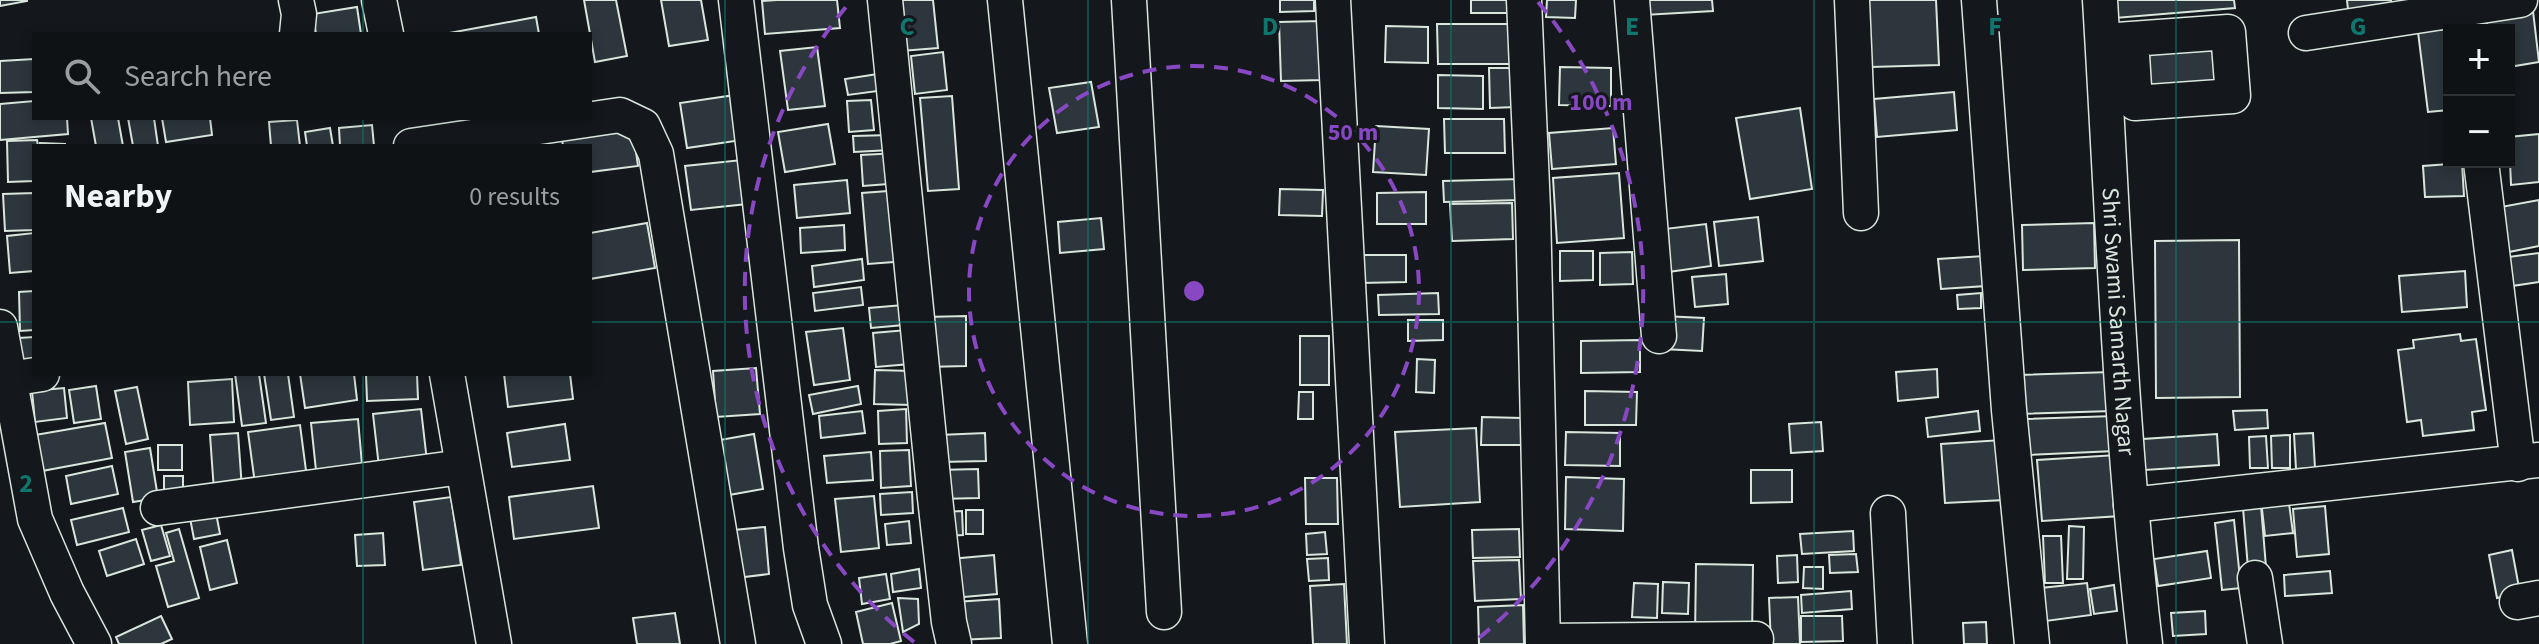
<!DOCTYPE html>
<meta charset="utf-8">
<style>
body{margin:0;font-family:"Source Sans 3",sans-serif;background:#1d2022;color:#f1f3f6}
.controls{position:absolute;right:24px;top:24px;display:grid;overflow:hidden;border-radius:0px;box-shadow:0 4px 12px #0003}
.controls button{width:72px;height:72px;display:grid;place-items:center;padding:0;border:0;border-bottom:2px solid #2f3234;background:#0f1215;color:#f1f3f6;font:40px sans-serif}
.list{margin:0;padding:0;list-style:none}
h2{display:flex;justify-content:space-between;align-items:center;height:104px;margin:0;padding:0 32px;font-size:34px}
h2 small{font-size:26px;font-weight:400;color:#9b9ea0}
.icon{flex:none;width:44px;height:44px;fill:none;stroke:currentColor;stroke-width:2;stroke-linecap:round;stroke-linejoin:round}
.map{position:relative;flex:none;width:2539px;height:644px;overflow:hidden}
.search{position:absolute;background:#0f1215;box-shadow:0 4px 12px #0003;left:32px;top:32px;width:560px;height:88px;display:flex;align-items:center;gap:20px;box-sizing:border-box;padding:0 28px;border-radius:0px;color:#9b9ea0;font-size:30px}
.panel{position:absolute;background:#0f1215;box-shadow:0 4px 12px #0003;left:32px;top:144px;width:560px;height:232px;border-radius:0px}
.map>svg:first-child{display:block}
</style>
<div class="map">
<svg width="2539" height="644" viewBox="0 0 2539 644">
<rect width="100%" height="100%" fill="#14181c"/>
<path fill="#2c363c" stroke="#d8e6dc" stroke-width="2" d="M0 0H27V1L0 6Z
M584 0H616L627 56 595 62Z
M661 0H701L708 40 669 46Z
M777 0H837L840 28 765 34 762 1Z
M896 0H933L938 48 901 51Z
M1280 0H1314V11L1280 12Z
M1471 0H1507V13H1471Z
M1547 0H1576L1575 18 1546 17Z
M1643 0H1712L1713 11 1644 15Z
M1868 0H1936L1939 65 1871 67Z
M2114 0H2234L2235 8 2115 18Z
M2347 0H2391L2392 5 2348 10Z
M357 7 361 34H316L313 14Z
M2533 11 2539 62 2509 67V30H2488L2486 18Z
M536 17 539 34H444Z
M1321 21 1323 80 1281 81 1279 22Z
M1437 24H1511V64H1438Z
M1386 26 1428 27V63L1385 62Z
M2455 28V30H2449V110L2428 112 2418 32Z
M2222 39 2226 91 2144 96 2138 46Z
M817 47 825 106 788 110 780 51Z
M943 52 947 90 915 94 911 56Z
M34 59V92L0 93V61Z
M1560 67 1611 68V106L1559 105Z
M1489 68H1516V107L1490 108Z
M891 72 893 89 848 95 845 79Z
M1438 75 1483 76V109L1438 108Z
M1091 82 1099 127 1057 133 1049 88Z
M1954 92 1957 130 1877 137 1874 99Z
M735 95 742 140 687 148 680 103Z
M952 96 959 189 928 191 920 98Z
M871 100 874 130 849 132 847 101Z
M34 101V118H67L68 134 0 140V104Z
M1800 108 1812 189 1750 199 1736 118Z
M91 118H118L123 146H96Z
M128 118H154L158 146H133Z
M162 118H210L212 135 166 142Z
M1444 119H1504L1505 153H1445Z
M297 120 300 146H271L269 122Z
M828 124 835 164 785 172 778 132Z
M372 125 374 146H340L339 128Z
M1376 126 1429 129 1426 175 1373 172Z
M330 128 333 146H307L305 132Z
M1613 128 1616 164 1552 169 1549 133Z
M633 130 638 166 590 172V146H563L562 140Z
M2539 134V182L2511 185 2509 137Z
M891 135V150L854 152 853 136Z
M37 140 38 146H34V181L8 182 7 141Z
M40 143 65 144V146H40Z
M898 153 901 183 863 186 861 155Z
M742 160 747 204 691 210 685 166Z
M2462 163 2464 196 2425 197 2423 166Z
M1619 173 1624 238 1557 243 1553 178Z
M1521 179V200L1444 202 1443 181Z
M847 180 850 213 797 218 794 185Z
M1280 189 1323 190 1322 216 1279 215Z
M901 190 907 261 868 264 862 193Z
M1426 192V224H1377V193Z
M34 193V230L5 231 3 194Z
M2539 200V246L2509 252 2501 207Z
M1512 203 1513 239 1452 241 1450 204Z
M1758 217 1763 261 1719 266 1714 222Z
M1101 218 1104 249 1060 253 1058 222Z
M647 223 655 268 590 279V233Z
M2094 223 2095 268 2023 270 2022 225Z
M1706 224 1711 266 1661 273 1656 230Z
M844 225 845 250 801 253 800 228Z
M34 233V271L10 273 7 236Z
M2239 240 2240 397 2156 398 2155 241Z
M1560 251H1593V280L1560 281Z
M1632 252 1633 284 1600 285V253Z
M2539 253V282L2512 286 2508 257Z
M1361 255H1406V282L1361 283Z
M1984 256 1986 286 1941 289 1938 259Z
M862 259 864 280 814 287 812 266Z
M2465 271 2467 307 2402 312 2399 276Z
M1726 274 1728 304 1695 307 1692 277Z
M861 287 863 305 815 311 813 293Z
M34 291V330L20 331 19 292Z
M1438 293 1439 314 1379 315 1378 295Z
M1981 293V308L1958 309 1957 295Z
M903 305 904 325 871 328 869 308Z
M966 316V366L925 367V317Z
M1663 316 1704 318 1702 351 1662 349Z
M1408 320H1443V340L1408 341Z
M843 328 850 380 814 385 806 332Z
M907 330 910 364 876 367 873 333Z
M2460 334 2461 341 2476 339 2486 410 2472 412 2474 430 2423 436 2421 420 2407 422 2398 350 2414 348 2413 340Z
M1300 336H1329V385H1300Z
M34 337V368L21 369 19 338Z
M1640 340V372L1581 373V341Z
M1417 359 1435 360 1434 393 1416 392Z
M756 368 760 414 716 417 713 371Z
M1937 369 1938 397 1898 401 1896 372Z
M875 370 913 371 912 405 874 404Z
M2111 372 2112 411 2019 414 2018 375Z
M235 374H259L266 423 242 426Z
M264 374H288L294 417 271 420Z
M300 374H354L357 400 305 408Z
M366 374H417L418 399 367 401Z
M504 374H570L573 399 508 407Z
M232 379 234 422 190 425 188 382Z
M96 386 101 419 74 423 69 390Z
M858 386 861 404 813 414 809 395Z
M137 387 148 439 126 444 115 391Z
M64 388 67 418 35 422 32 391Z
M1585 391 1637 392 1636 425H1585Z
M1299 392H1313V419H1298Z
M421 409 428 470 380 476 373 414Z
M906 409 907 443 879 444 878 411Z
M2267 410 2268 428 2235 430 2233 411Z
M862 411 865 433 821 438 819 416Z
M1978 411 1980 431 1928 437 1926 418Z
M2114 416 2115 451 2028 455 2026 419Z
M1482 417 1522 418 1521 445H1481Z
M358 419 363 476 317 480 311 423Z
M1821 422 1823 451 1791 453 1789 424Z
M105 423 112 458 42 471 35 435Z
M565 424 570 460 512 467 507 433Z
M300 425 307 478 255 484 248 432Z
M1476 428 1480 502 1400 507 1395 432Z
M1566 432 1620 433V466L1565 465Z
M238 433 242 489 214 491 210 435Z
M985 433 986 461 940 462 939 435Z
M2313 433 2315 468 2296 469 2294 434Z
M754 434 763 489 729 495 720 440Z
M2217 434 2219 465 2145 470 2143 439Z
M2290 435V468H2272L2271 436Z
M2266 436 2268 468H2250L2249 437Z
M2002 440 2005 500 1945 503 1941 444Z
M158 445H182V470H158Z
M150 448 158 498 133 502 125 452Z
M909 450 911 486 881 488 880 451Z
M871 452 873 480 827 483 824 456Z
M2117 455 2121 516 2042 521 2037 460Z
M112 466 118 494 71 504 66 476Z
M978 469 979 498 938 499 937 470Z
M1751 470H1792V502L1751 503Z
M164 476H183V498H164Z
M1566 477 1624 479 1623 531 1565 529Z
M1305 478H1337L1338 524H1306Z
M593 486 599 528 514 539 509 497Z
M912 492 913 513 881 515 880 494Z
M874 496 879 548 841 552 835 499Z
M2288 496 2293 533 2265 536 2261 500Z
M451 497 461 565 423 570 414 502Z
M2261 506 2266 567 2248 568 2243 508Z
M2325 506 2329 554 2297 557 2293 509Z
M123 508 129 532 77 545 71 520Z
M966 510H983V534H966Z
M962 511 963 535 943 536 942 512Z
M216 513 220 534 194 539 190 518Z
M2234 520 2241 588 2222 590 2215 523Z
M909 521 911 543 887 545 885 524Z
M161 525 170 556 151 561 142 530Z
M2069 526 2084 527 2083 579H2067Z
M765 527 769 574 729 579 724 531Z
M179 529 199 598 168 607 156 566 174 561 166 533Z
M1519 529 1520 557 1473 558 1472 530Z
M1853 531 1854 551 1802 554 1800 534Z
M1325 532 1327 554 1307 555 1306 534Z
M383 533 385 565 357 566 355 535Z
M2043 536H2061L2063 583H2045Z
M136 539 144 564 107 576 99 551Z
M227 540 237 583 210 590 200 547Z
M2512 550 2520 593 2497 598 2489 555Z
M2207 551 2211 578 2158 586 2154 559Z
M1856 554 1858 572 1830 573 1829 555Z
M994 555 997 594 953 598 950 559Z
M1797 555 1798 582 1778 583 1777 556Z
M1328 558 1329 580 1309 581 1307 559Z
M1519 560 1521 599 1475 601 1473 561Z
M1696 564 1753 565 1752 639 1695 638Z
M1804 567H1823V589L1803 588Z
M919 569 921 588 893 592 891 574Z
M2330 571 2332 593 2285 596 2284 575Z
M886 574 890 599 862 604 859 578Z
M1663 582 1689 583 1688 614 1662 613Z
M1634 583 1658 584 1657 618 1632 617Z
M2087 583 2091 615 2046 621 2041 588Z
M1344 584 1347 644H1313L1310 586Z
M2114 585 2117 611 2094 614 2090 589Z
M1851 591 1852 609 1802 613 1801 595Z
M1798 597 1800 644H1771L1769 598Z
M898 598 918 599 919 624 903 632Z
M999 599 1001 638 957 640 955 602Z
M892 603 901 641 890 644H863L856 612Z
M1523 605 1524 644H1479L1478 607Z
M2205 611 2206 634 2173 636 2171 613Z
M675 613 680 644H637L633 618Z
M161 616 172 639 161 644H119L116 637Z
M1801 616H1842L1843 641 1801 642Z
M1986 622 1987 644H1964L1963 623Z"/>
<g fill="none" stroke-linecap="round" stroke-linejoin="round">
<g stroke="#d8e6dc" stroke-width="37">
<g id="minor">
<path d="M296 0 299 14 297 34"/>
<path d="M379 0 386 34"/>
<path d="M736 0 801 548 810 605 824 644"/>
<path d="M885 0 935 498 949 622 954 644"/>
<path d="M1005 0 1070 644"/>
<path d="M1129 0 1164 612"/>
<path d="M1333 0 1367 644"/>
<path d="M1524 0 1533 209 1543 644"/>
<path d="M1632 0 1659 336"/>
<path d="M1852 0 1861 213"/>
<path d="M1979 0 2009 410 2032 644"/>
<path id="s1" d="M2100 0C2113 215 2120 430 2145 644"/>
<path d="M2306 33 2520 0"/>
<path d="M2103 41 2131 39 2228 32 2233 96 2135 103 2131 39"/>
<path d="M411 146 620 115 643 126 656 154 738 644"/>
<path d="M2481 162 2518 464"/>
<path d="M0 327 35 519 67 593 94 644"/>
<path d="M447 374 494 644"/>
<path d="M9 379 42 374"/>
<path d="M2131 505 2539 460"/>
<path d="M158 508 462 467"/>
<path d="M1888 513 1895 644"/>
<path d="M2255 578 2265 644"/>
<path d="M2517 602 2539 598"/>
<path d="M1543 641 1756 639"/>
</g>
</g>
<use href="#minor" stroke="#14181c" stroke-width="34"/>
</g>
<path fill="none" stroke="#0f766e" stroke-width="2" stroke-opacity="0.55" d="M363 0V34M725 0V644M1088 0V644M1451 0V644M1814 0V644M2176 0V644M363 118V146M0 322H34M590 322H2539M363 374V644"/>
<g fill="none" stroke="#8948c3" stroke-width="4" stroke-dasharray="14 10">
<circle cx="1194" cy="291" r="225"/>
<path d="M914 642A449 449 0 0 1 850 2M1538 2A449 449 0 0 1 1474 642"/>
</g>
<g text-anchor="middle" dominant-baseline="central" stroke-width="6" stroke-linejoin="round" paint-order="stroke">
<g font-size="24" fill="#d8e6dc" stroke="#14181c">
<text stroke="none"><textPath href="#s1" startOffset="322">Shri Swami Samarth Nagar</textPath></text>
</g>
</g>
<g font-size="26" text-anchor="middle" font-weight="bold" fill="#0f766e" stroke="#14181c" stroke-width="6" stroke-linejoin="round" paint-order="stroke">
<text x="907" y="35">C</text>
<text x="1270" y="35">D</text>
<text x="1632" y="35">E</text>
<text x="1995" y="35">F</text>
<text x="2358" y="35">G</text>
<text x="26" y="492">2</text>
</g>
<circle cx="1194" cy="291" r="12" fill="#8948c3" stroke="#14181c" stroke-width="4"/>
<g font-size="24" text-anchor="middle" font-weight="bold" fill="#8948c3" stroke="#14181c" stroke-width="6" stroke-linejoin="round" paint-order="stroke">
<text x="1601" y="110">100 m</text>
<text x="1353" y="140">50 m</text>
</g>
</svg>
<div class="controls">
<button>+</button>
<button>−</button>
</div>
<div class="search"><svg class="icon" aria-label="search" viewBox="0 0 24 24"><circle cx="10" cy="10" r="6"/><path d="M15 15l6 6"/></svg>Search here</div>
<section class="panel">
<h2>Nearby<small>0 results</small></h2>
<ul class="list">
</ul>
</section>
</div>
